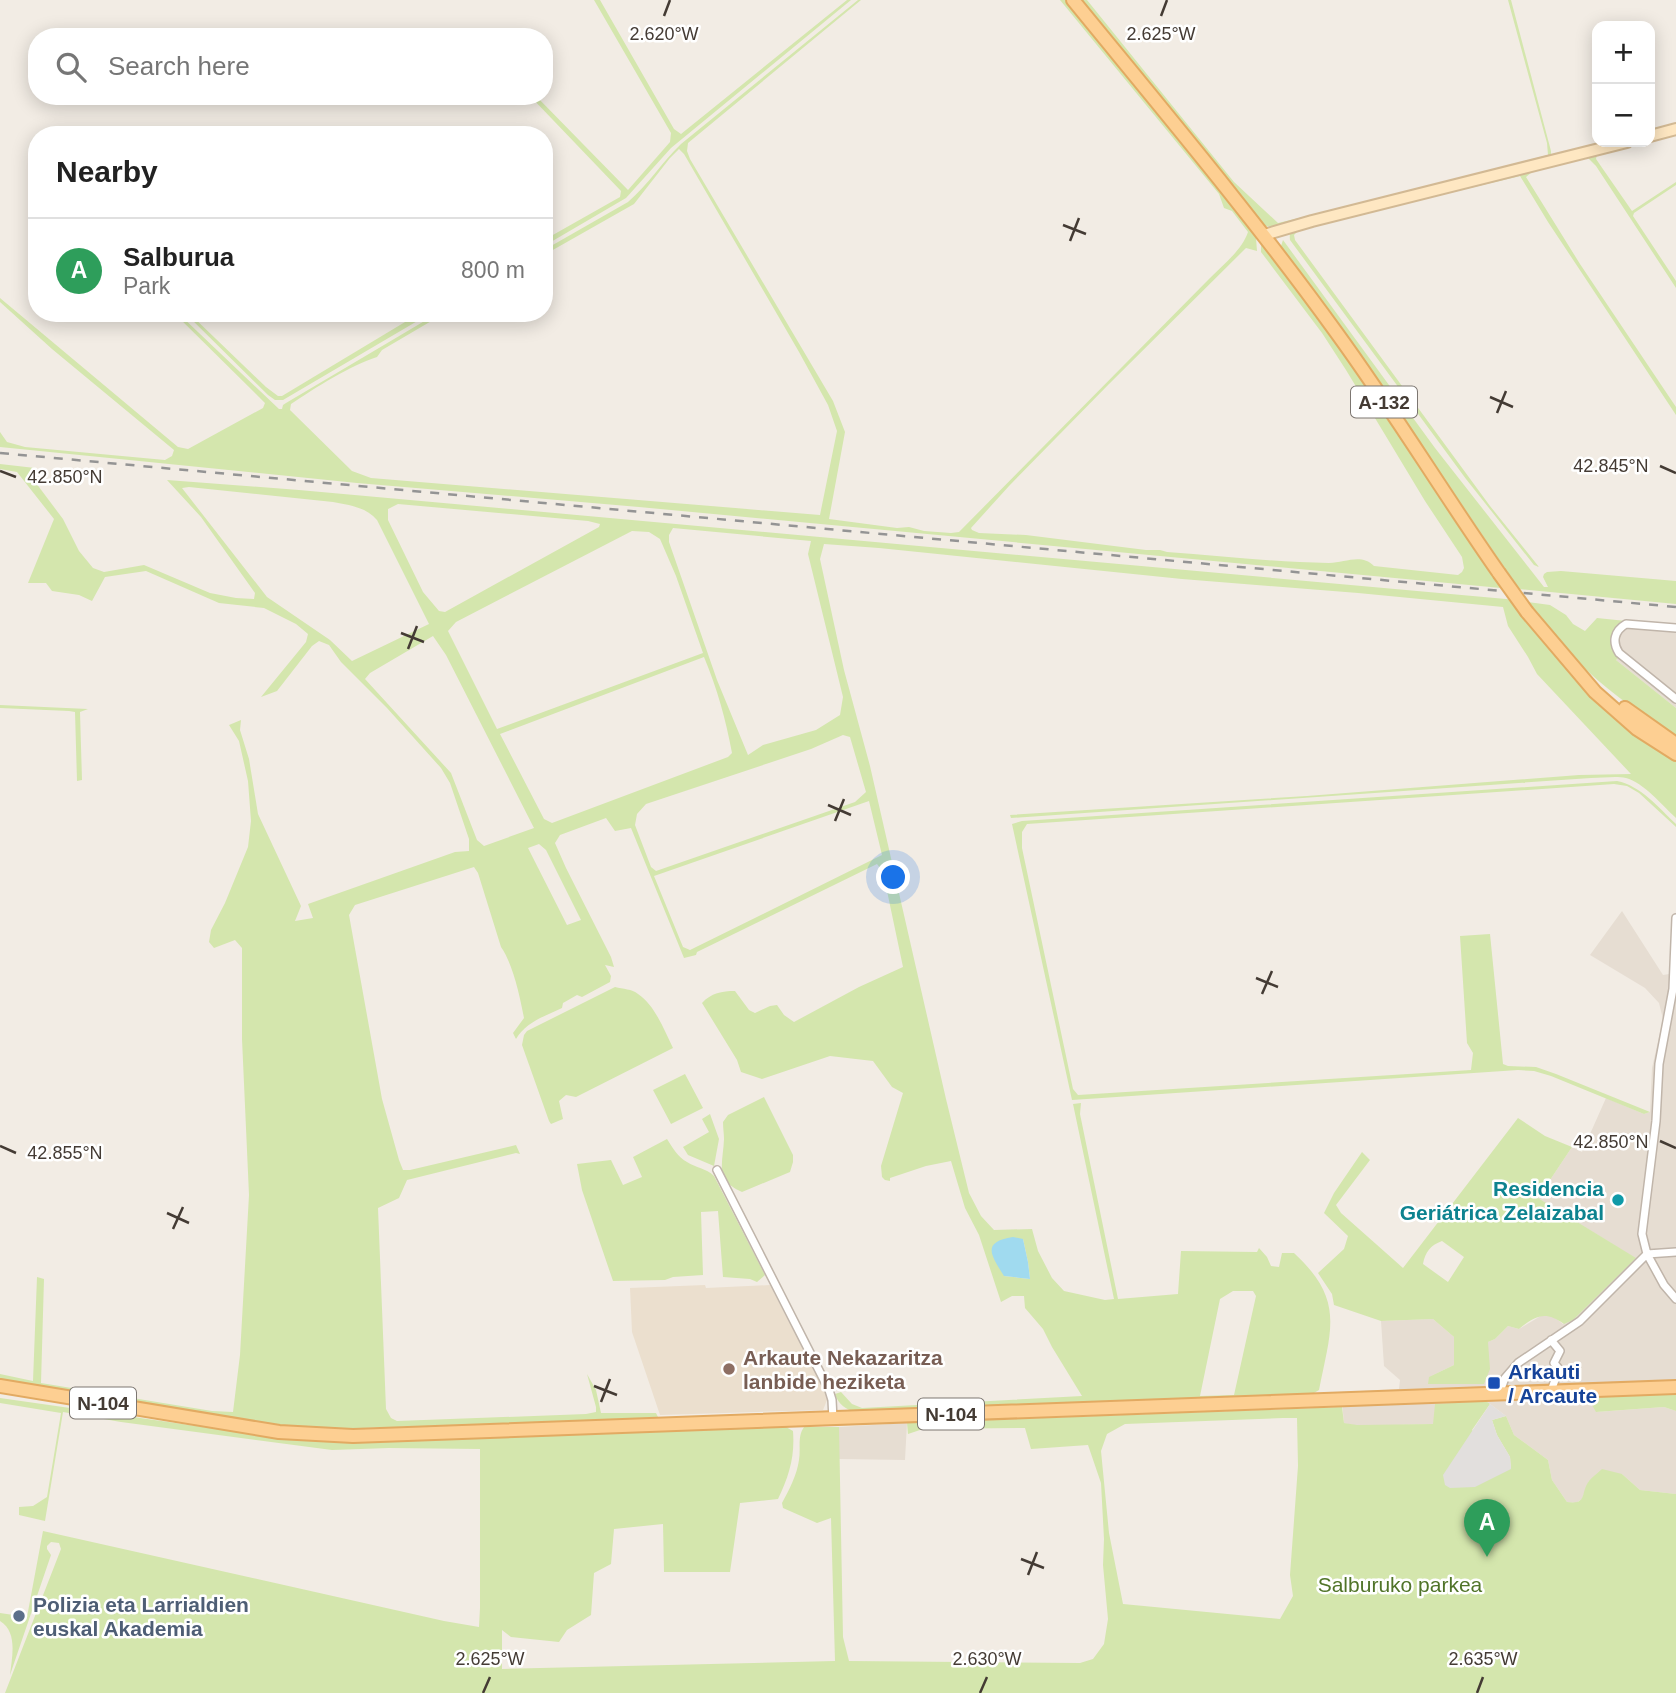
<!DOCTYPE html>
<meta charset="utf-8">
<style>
body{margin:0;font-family:Arial,sans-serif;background:#f6f6f6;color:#222}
.controls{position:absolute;right:21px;top:21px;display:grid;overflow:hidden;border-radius:14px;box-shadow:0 4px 18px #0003}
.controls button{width:63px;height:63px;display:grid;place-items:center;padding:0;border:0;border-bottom:2px solid #e0e0e0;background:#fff;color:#222;font:35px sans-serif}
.you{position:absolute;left:894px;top:878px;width:24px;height:24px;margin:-18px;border:5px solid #fff;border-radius:50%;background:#1a73e8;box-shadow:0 0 0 10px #1a73e833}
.badge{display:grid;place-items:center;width:46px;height:46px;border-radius:50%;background:#0f766e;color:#fff;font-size:23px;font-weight:700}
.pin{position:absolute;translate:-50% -58px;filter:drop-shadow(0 2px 4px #0008)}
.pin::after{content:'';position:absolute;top:37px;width:24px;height:21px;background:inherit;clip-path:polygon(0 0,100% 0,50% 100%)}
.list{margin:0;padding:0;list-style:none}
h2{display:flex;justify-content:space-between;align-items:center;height:91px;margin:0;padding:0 28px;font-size:30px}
h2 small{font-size:23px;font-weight:400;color:#767676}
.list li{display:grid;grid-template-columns:46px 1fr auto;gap:21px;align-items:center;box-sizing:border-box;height:105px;padding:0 28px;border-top:2px solid #e0e0e0}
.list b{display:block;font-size:26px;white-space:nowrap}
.list p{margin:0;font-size:23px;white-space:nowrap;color:#767676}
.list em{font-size:23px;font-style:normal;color:#767676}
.icon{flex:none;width:38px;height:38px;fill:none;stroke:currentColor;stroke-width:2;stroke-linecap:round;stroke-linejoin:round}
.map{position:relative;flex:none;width:1676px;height:1693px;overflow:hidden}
.search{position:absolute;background:#fff;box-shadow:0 4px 18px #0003;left:28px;top:28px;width:525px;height:77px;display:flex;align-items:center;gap:18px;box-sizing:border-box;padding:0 24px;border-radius:28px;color:#767676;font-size:26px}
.panel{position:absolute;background:#fff;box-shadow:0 4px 18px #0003;left:28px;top:126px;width:525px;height:196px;border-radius:28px}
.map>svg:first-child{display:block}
</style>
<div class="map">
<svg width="1676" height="1693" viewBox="0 0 1676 1693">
<rect width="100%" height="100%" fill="#f2ece4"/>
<path fill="#e6ddd2" d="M1626 621 1676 625V708L1616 660 1618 657 1614 651 1611 637 1614 630Z
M1622 911 1663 975 1676 973V1393L1589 1399 1597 1412 1664 1407 1676 1411V1494L1640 1490 1622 1474 1589 1481 1582 1499 1576 1503 1567 1502 1552 1480 1548 1460 1514 1435 1506 1416 1486 1401 1434 1424 1357 1426 1344 1423 1341 1392 1399 1389 1400 1380 1384 1366 1381 1321 1433 1319 1454 1337V1365L1429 1377 1488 1351V1342L1495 1339 1508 1326 1519 1329 1544 1314 1554 1317 1563 1324 1635 1258 1538 1198 1572 1147 1582 1152 1606 1098 1644 1114 1650 1112 1652 1068 1663 1019 1659 1003 1645 988 1590 955Z
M907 1423 905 1460 839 1459V1427Z"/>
<path fill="#ebdfce" d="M705 1285 706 1288 770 1285 826 1394 827 1400 823 1410 660 1415 632 1332 630 1288Z"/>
<path fill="#d4e6ad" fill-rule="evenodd" d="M594 0H600L674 129 681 134 847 0H851L671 148 626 198 544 246V240L620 197 621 191 530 96H536L628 190 670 142 671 133Z
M858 0H861L688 143 687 151 690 159 833 401 845 432 829 519 897 528 909 527 924 531 951 533 959 532 1209 279C1223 265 1242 250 1248 232L1232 211 1224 208 1219 194 1060 0H1065L1253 233 1256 238 1257 251 1246 248 1109 384 1009 486 971 528 972 530 979 533 1026 535 1146 550H1160L1167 552C1221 556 1275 562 1329 563 1345 563 1361 553 1374 566L1458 575 1462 572 1464 568 1462 557 1425 501 1346 370 1322 333 1261 252V244C1277 265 1294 286 1310 308 1378 398 1436 496 1501 588L639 507 357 483 0 447V432L7 442 25 447 165 460 172 456 174 450 52 349 0 302V298L178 447 188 449 263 408 265 403 174 313H178L279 409H282L283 405 286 403 438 313H445L382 350 377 357C351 365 315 388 291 404L290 410 352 471 371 478 820 515 837 431 828 405 799 352 684 154 679 149 670 158 634 204 544 255V250L628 202C648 185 662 162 681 144Z
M1082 0H1087L1234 182 1278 223 1391 196 1548 155 1547 143 1508 0H1511L1551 151V156L1276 227 1265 226Z
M1638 142H1649L1597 155 1596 159 1632 211 1676 182V185L1634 213 1633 216 1676 281V288L1596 166 1588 158 1532 172 1526 177 1580 264 1676 407V415L1548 222 1520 176 1312 226 1297 232 1294 235 1295 240 1490 506 1539 567 1534 565 1466 479 1290 240C1289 232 1291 231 1297 228Z
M1283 240 1435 448 1544 587H1548L1543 577 1544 574 1547 572 1561 571 1676 581V604L1519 589C1440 474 1365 357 1281 246Z
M185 313H189L266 387 278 396H282L420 313H431L283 400H275L268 395Z
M0 464 35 468 30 475 63 519 79 551 93 568 104 572 144 565 210 593 236 598 254 599 255 593 201 517 167 480 299 490 1506 599 1550 605 1566 615 1573 624 1585 631 1597 618 1626 621C1609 630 1606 642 1619 657L1616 660 1676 708V739C1623 702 1569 663 1533 609L1517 610C1561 667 1614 721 1676 761V818C1663 806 1643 782 1626 778 1616 776 1603 778 1591 778L1011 818 1010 815 1307 796 1579 775 1631 774 1537 674 1528 657 1508 626 1503 607 1358 593 1182 579 879 548 824 544 820 559 844 670 870 766 946 1099 969 1193 981 1216 994 1230 1032 1229 1038 1251 1052 1278 1064 1291 1105 1300 1114 1299 1073 1104 1081 1103 1080 1114 1118 1299 1178 1294 1181 1251 1257 1252 1259 1248 1267 1257 1271 1266 1279 1267 1282 1253H1294C1345 1300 1331 1329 1319 1390L1314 1393 1294 1395 856 1412C846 1410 838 1404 835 1394L841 1392 852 1404 862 1408 1082 1396 1052 1347 1043 1329 1025 1308 1024 1296H1012L1001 1302 979 1235 965 1208 951 1161 926 1166 890 1178V1181L885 1180 882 1177 881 1166 903 1093 892 1087 873 1061 830 1056 762 1079 741 1072 737 1060 702 1003C711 993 722 991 735 991L749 1010 755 1013 770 1006 777 1005 784 1015 794 1022 859 987 903 967 883 872 877 864 697 952 696 955 684 958 631 828 615 831 606 818 560 835 555 843 566 868 611 957 614 967 605 965 611 976 610 982 582 997 577 995 563 1003 562 1008C545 1016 526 1022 516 1039L513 1033 524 1018C520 997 513 964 501 947L478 873 474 867 355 905 349 915 382 1099 399 1160 403 1170H410L516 1145 520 1154 516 1153 407 1180 399 1198 378 1208 386 1409 391 1418 397 1421 586 1414 596 1412V1407L587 1374 596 1390 601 1413H656L659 1419 330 1429 291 1427 245 1420 0 1379V1374L33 1381 37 1277 44 1279 41 1383 212 1411 233 1412 240 1355 249 1195 242 1039V948L235 940 214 948 209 942 211 930 225 903 248 847 251 821 248 781 239 741 229 725 241 720 240 730 249 759 258 814 301 906 295 921 313 918 308 904 455 852 469 851V839L450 783 441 768 387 708 341 662 329 645 319 641 312 646 277 691 261 697 306 642 308 634 296 624 264 608 219 603 146 571 105 577 92 601 79 595 52 591 46 583H28L54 519 17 472 0 469ZM189 487 333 502C349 505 366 507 377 520L429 624 352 661 330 640 267 597 182 488ZM398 504 588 521 600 524 599 527 445 612 439 611 423 592 388 520V509ZM673 528 811 541 808 554 843 697 840 715 816 730 763 745 748 755 717 680 669 542V535ZM632 531 649 532 660 539 676 576 703 653 497 729 448 631 456 622ZM433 636 446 655 534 828 484 846 477 840 451 773 365 679 370 673ZM704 657C717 688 726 720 732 753L728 757 552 823 544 819 500 734ZM843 735 850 737 866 792 855 802 656 871 651 867 635 825 637 814 646 804 811 749ZM869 801 882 855 690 950 683 947 654 876ZM539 844 546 850 581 920 567 925 528 848ZM1023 1239 1028 1262 1030 1279 1004 1276ZM1233 1291H1253L1256 1296 1234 1395 1200 1396 1220 1299Z
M0 705 88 709 80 712 82 780 77 781 75 712 69 711 0 708Z
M1617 781C1641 786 1658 807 1676 824V827L1639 793 1627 786 1614 784 1027 824 1022 832V848L1073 1089 1078 1095 1471 1070 1473 1053 1467 1043 1460 936 1490 934 1503 1064 1508 1066 1536 1067 1556 1074 1650 1112 1644 1114 1551 1076 1534 1071 1518 1070 1072 1100 1012 824 1022 821Z
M615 987C623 989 632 989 638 994 655 1005 664 1030 673 1048L576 1097 566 1095 559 1101 563 1119 551 1124 549 1121 522 1045 524 1035 527 1031Z
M685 1074 703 1108 671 1124 653 1090Z
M764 1097 793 1155V1162L790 1172 742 1192C714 1180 723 1164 724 1139 724 1134 723 1128 723 1122L728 1115Z
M710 1114 719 1139 714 1166 688 1155 683 1147 709 1132 702 1119Z
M1518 1118 1545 1136 1572 1147 1538 1198 1636 1258 1573 1320 1564 1324C1545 1310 1535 1316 1519 1329L1508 1326 1495 1339 1488 1342 1490 1369 1484 1384H1428L1429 1377 1454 1365V1337L1433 1319 1381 1321 1334 1305 1332 1294 1318 1273 1344 1249 1348 1236 1324 1213 1334 1193 1362 1152 1370 1160 1336 1205 1341 1213 1403 1268ZM1442 1241 1464 1257 1448 1282 1423 1264C1425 1252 1431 1245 1442 1241Z
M667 1139C672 1147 678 1157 687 1162 696 1168 706 1168 714 1176L765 1275 757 1282 750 1279 723 1277 718 1211 701 1212 703 1275 673 1277 665 1280 613 1281 582 1190 577 1164 611 1160 623 1185 642 1177 633 1157Z
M1676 1393V1411L1664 1407 1596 1412 1588 1398Z
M0 1398 287 1439 332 1442 786 1427 793 1431C795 1457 789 1476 778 1499L740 1503 730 1572H664L663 1524 614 1529 611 1564 594 1573 591 1615 567 1630 559 1642 511 1637 502 1630V1669L835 1661 831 1518 817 1523 783 1508 782 1503C789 1490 797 1475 799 1460 801 1448 797 1437 804 1427H839L843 1637 849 1661 1080 1663 1093 1659 1104 1644 1108 1619 1103 1565 1104 1539 1101 1483 1088 1445 1031 1449 1025 1428 923 1429 908 1434 907 1423 1342 1407 1344 1423 1357 1425 1433 1424 1435 1404 1486 1401 1490 1404 1472 1430 1511 1469 1510 1457 1497 1435 1492 1420 1506 1416 1514 1435 1548 1460 1552 1480 1567 1502C1588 1505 1580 1493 1589 1481 1592 1477 1598 1473 1602 1469L1622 1474 1640 1490 1676 1494V1693H5L61 1549 59 1543 51 1542 47 1546V1549L51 1555 10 1675C12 1657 18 1632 0 1621V1613L27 1617 43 1531 444 1621 479 1627 480 1608V1449L389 1448 332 1450 121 1422 63 1412 45 1521 19 1515V1507L33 1506 47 1497 61 1413 0 1403ZM1283 1418H1297L1298 1466 1290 1575 1293 1596 1280 1619 1123 1604 1109 1533 1101 1451 1107 1434 1125 1424Z"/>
<path fill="#e2dfdd" d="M1490 1404 1506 1416 1492 1420 1497 1435 1510 1457 1511 1469 1475 1487 1450 1488 1445 1485 1443 1475Z"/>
<path fill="#a0daef" d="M1013 1237 1023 1239 1028 1262 1030 1279 1004 1276C991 1255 981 1242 1013 1237Z"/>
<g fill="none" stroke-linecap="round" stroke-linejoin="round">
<g stroke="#c0b5aa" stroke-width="10">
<path id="street" d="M1676 628 1626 624C1614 631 1612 642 1619 653L1676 699
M717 1170 829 1390 832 1400 833 1419
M1676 1252 1647 1254 1664 1285 1676 1299
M1551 1391 1559 1369 1554 1363 1560 1351 1551 1340
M1499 1394 1505 1378 1518 1363 1580 1321 1647 1254 1642 1234 1656 1121 1659 1064 1673 989 1676 918"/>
</g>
<g stroke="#d2b994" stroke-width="14">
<path id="secondary" d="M1650 136 1676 129
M1264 235 1312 221 1627 142"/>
</g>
<g stroke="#e2aa62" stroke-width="16">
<path id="primary" d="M1073 0C1162 109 1253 217 1336 332 1393 410 1443 493 1499 573
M1527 612 1595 692 1637 729 1676 754
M1625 708 1676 744
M0 1386 279 1432 353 1436 1676 1387"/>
</g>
<use href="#street" stroke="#fff" stroke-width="7"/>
<use href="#secondary" stroke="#fee7c2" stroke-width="10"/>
<use href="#primary" stroke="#fdcf92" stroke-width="12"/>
<path stroke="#949494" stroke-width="2.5" stroke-dasharray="9 9" stroke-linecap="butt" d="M0 453 1676 607"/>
<g stroke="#e2aa62" stroke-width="16" stroke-linecap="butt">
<path id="primary-bridge" d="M1499 573 1527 612"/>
</g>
<use href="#primary-bridge" stroke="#fdcf92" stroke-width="12"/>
</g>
<path fill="none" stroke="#443b34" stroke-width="2.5" d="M664 16 670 0M1161 16 1167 0M1063 225 1086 234M1070 241 1079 218M1490 397 1513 407M1497 413 1506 391M1660 466 1676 473M0 471 16 477M401 633 424 642M408 649 417 626M828 805 851 815M835 821 844 799M1256 978 1278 987M1262 994 1272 971M1660 1141 1676 1148M0 1146 16 1153M167 1213 189 1223M173 1229 183 1207M594 1386 617 1395M601 1402 610 1379M1021 1559 1044 1568M1028 1575 1037 1552M483 1693 490 1677M980 1693 987 1677M1477 1693 1483 1677"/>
<circle fill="#0f9aa8" stroke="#fff" stroke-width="2.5" cx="1618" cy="1200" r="7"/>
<circle fill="#8d6e63" stroke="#fff" stroke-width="2.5" cx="729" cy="1369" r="7"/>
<rect fill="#1a4fb4" stroke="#fff" stroke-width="2.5" x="1487" y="1376" width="14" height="14" rx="3.5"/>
<circle fill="#5c6f8a" stroke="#fff" stroke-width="2.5" cx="19" cy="1616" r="7"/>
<g text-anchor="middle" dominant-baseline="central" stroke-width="5" stroke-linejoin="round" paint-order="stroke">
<g fill="#fff" stroke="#7c7671" stroke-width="2">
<rect x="1351" y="386.5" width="66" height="31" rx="5"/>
<rect x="70" y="1387.5" width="66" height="31" rx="5"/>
<rect x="918" y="1398.5" width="66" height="31" rx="5"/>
</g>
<g font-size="19" font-weight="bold" fill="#443b34">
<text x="1384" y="402">A-132</text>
<text x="103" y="1403">N-104</text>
<text x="951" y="1414">N-104</text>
</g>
<g font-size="21" font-weight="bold" fill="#0d838f" stroke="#fff" text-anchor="end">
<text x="1604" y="1188">Residencia<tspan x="1604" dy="24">Geriátrica Zelaizabal</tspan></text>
</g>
<g font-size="21" font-weight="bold" fill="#785e54" stroke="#fff" text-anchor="start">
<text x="743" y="1357">Arkaute Nekazaritza<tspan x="743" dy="24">lanbide heziketa</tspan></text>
</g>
<g font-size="21" font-weight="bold" fill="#164399" stroke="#fff" text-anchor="start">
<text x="1508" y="1371">Arkauti<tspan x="1508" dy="24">/ Arcaute</tspan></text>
</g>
<g font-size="21" fill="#507429" stroke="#fff">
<text x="1400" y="1584">Salburuko parkea</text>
</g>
<g font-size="21" font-weight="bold" fill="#4e5e75" stroke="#fff" text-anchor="start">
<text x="33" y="1604">Polizia eta Larrialdien<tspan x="33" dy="24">euskal Akademia</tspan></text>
</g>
</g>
<g font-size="18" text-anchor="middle" fill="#443b34" stroke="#fff" stroke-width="5" stroke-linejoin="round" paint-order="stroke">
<text x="664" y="40">2.620°W</text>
<text x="1161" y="40">2.625°W</text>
<text x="1611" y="472">42.845°N</text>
<text x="65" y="483">42.850°N</text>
<text x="1611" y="1148">42.850°N</text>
<text x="65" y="1159">42.855°N</text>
<text x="490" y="1665">2.625°W</text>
<text x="987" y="1665">2.630°W</text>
<text x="1483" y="1665">2.635°W</text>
</g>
</svg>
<div class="controls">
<button>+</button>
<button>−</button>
</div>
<div class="you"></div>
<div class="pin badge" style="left:1487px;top:1557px;background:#2e9e5b">A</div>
<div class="search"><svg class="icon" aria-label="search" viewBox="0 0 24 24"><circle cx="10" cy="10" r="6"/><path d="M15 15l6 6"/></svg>Search here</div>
<section class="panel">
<h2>Nearby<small></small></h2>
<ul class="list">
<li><span class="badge" style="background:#2e9e5b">A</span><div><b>Salburua</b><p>Park</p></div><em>800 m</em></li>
</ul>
</section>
</div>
